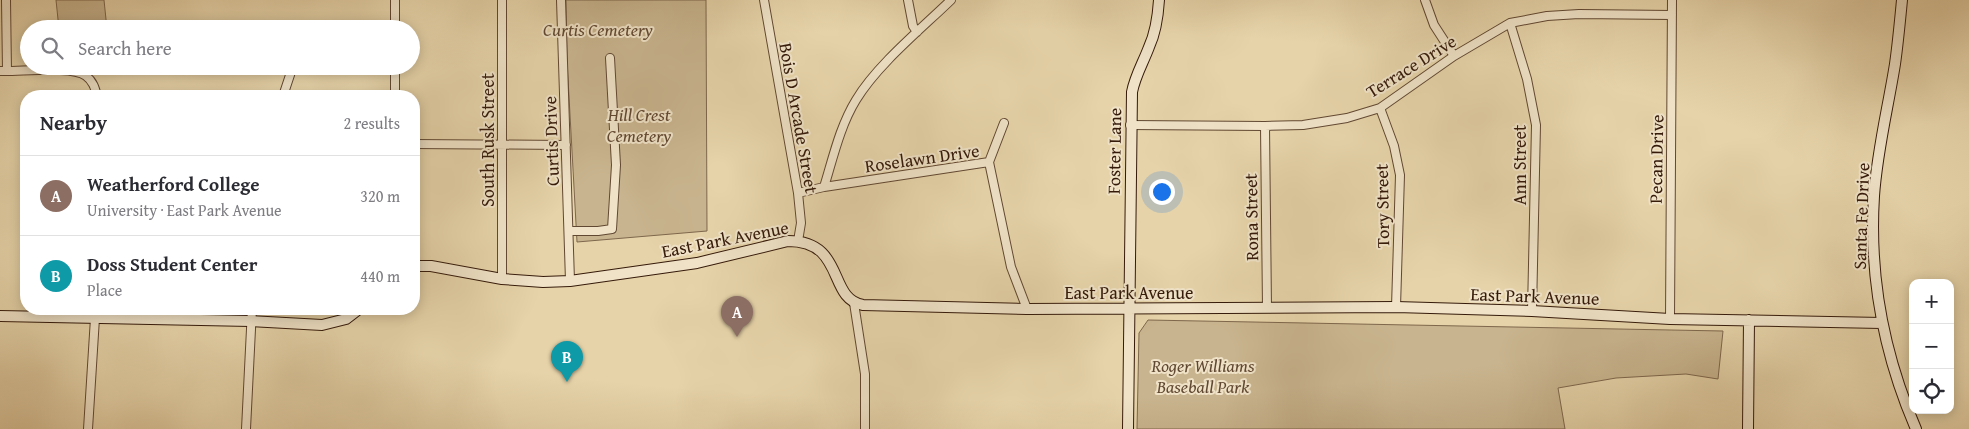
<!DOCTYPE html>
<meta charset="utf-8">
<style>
body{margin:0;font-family:"Gentium Book Plus",serif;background:#f2f2f3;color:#2b2b33}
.controls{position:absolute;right:15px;bottom:15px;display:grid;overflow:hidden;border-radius:10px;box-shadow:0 2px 12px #0003}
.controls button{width:45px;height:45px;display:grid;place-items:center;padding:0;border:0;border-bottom:1px solid #e1e1e2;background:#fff;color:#2b2b33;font:25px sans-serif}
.you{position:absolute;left:1161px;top:191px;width:18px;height:18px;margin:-12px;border:4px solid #fff;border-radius:50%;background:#1a73e8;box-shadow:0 0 0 8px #1a73e833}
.badge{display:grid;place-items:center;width:32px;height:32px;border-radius:50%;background:#8f2418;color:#fff;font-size:16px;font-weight:700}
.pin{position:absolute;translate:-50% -41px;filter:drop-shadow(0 1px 2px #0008)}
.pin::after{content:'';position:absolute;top:26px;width:18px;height:15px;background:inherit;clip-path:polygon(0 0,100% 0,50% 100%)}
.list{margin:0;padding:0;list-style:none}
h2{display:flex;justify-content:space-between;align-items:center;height:65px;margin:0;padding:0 20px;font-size:21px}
h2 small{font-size:16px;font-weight:400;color:#7c7c81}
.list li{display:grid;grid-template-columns:32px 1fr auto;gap:15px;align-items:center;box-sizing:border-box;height:80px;padding:0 20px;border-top:1px solid #e1e1e2}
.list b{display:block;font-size:19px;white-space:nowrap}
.list p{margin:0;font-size:16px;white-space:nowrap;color:#7c7c81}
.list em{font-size:16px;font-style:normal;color:#7c7c81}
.icon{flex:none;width:28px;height:28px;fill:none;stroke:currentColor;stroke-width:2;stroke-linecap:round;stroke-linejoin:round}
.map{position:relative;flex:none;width:1969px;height:429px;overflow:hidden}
.search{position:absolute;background:#fff;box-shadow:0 2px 12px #0003;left:20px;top:20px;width:400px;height:55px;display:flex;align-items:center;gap:12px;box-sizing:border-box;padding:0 18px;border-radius:28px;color:#7c7c81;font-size:19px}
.panel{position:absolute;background:#fff;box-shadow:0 2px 12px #0003;left:20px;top:90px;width:400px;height:225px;border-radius:20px}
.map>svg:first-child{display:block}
</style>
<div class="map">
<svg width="1969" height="429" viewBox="0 0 1969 429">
<rect width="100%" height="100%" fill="#e6d3a9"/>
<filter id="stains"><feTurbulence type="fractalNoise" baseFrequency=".004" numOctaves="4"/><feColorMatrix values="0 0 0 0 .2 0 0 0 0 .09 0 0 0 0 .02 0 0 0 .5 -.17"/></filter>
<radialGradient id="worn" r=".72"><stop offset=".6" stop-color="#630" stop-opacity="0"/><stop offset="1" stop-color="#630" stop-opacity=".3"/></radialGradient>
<path fill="#c8b48e" stroke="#7e674c" d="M56 0H104L107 29H59Z
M566 0H706L707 231 577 242 567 60Z
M1148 320 1723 331 1718 379 1686 374 1616 378 1558 388 1565 429H1137L1139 333Z"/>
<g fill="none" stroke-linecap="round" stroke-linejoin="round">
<g stroke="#614832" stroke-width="10">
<path id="street" d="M6 0 7 71
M502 0V279
M561 0 570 281
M764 0 798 193 801 223 798 241
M908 0 913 26 917 32
M1425 0 1434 25 1454 56
M1510 23 1527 79 1536 125 1532 311
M395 29V0
M0 71C19 72 73 65 86 76 93 81 95 88 97 96
M283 96 291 72
M395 96V66
M1380 108 1394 146 1400 175 1396 307
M1130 125 1265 126 1303 125 1347 118 1380 108 1454 56 1510 23 1547 16 1579 14 1672 15
M1265 126 1267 308
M414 144 566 145
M989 162 1004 123
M824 187C833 158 840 126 856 100 877 65 921 29 951 0
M798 193 824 187 989 162 1011 267 1027 309
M569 231H598L612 229 616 165 610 58
M854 303 865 374V429
M1670 319 1672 0
M88 429 95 318
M246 429 252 309"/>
</g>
<g stroke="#351a0a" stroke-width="12">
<path id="secondary" d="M1902 0C1900 21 1898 43 1895 64 1888 108 1877 151 1874 196 1869 276 1884 355 1916 429
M414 266H431L502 279 543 282 570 281 697 263 788 241C846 241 827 299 863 305L1027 309 1396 307 1532 311 1670 319 1882 323
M0 316 251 321 322 325 346 319 359 309
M1128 429 1132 92C1135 76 1143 63 1149 47 1156 32 1158 16 1159 0
M1748 429 1749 320"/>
</g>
<use href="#street" stroke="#efe2c7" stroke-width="8"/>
<use href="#secondary" stroke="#efe2c7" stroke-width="10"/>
</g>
<g text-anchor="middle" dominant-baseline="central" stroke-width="4" stroke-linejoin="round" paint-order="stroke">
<g font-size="18" font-style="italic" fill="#614832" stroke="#efe2c7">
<text x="598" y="29">Curtis Cemetery</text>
<text x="639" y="114">Hill Crest<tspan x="639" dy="21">Cemetery</tspan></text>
<text x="1203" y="365">Roger Williams<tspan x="1203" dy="21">Baseball Park</tspan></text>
</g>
<g font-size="18" fill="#351a0a" stroke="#efe2c7">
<text transform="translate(1411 66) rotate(-32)">Terrace Drive</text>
<text transform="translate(799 118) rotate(80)">Bois D Arcade Street</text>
<text transform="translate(487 140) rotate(-90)">South Rusk Street</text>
<text transform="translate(551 141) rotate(-92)">Curtis Drive</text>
<text transform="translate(1114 151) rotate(-89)">Foster Lane</text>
<text transform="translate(922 158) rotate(-8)">Roselawn Drive</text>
<text transform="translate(1656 159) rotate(-89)">Pecan Drive</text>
<text transform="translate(1519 165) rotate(-90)">Ann Street</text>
<text transform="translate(1382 206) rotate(-91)">Tory Street</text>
<text transform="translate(1861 216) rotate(-88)">Santa Fe Drive</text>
<text transform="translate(1251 217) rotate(-91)">Rona Street</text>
<text transform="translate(725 239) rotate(-11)">East Park Avenue</text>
<text x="1129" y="292">East Park Avenue</text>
<text transform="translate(1535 296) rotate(2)">East Park Avenue</text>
</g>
</g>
<rect width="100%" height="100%" filter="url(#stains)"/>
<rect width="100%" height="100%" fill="url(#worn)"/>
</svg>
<div class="controls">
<button>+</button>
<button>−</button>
<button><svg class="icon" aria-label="locate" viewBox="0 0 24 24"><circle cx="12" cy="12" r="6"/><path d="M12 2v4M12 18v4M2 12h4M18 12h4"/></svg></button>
</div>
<div class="you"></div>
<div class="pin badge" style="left:737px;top:337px;background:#8d6e63">A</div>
<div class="pin badge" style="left:567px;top:382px;background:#0f9aa8">B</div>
<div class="search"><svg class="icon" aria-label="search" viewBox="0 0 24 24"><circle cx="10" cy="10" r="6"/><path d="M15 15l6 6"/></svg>Search here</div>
<section class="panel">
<h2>Nearby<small>2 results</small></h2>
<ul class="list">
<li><span class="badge" style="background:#8d6e63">A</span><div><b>Weatherford College</b><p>University · East Park Avenue</p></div><em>320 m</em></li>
<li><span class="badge" style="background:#0f9aa8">B</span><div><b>Doss Student Center</b><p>Place</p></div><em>440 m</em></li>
</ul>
</section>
</div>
